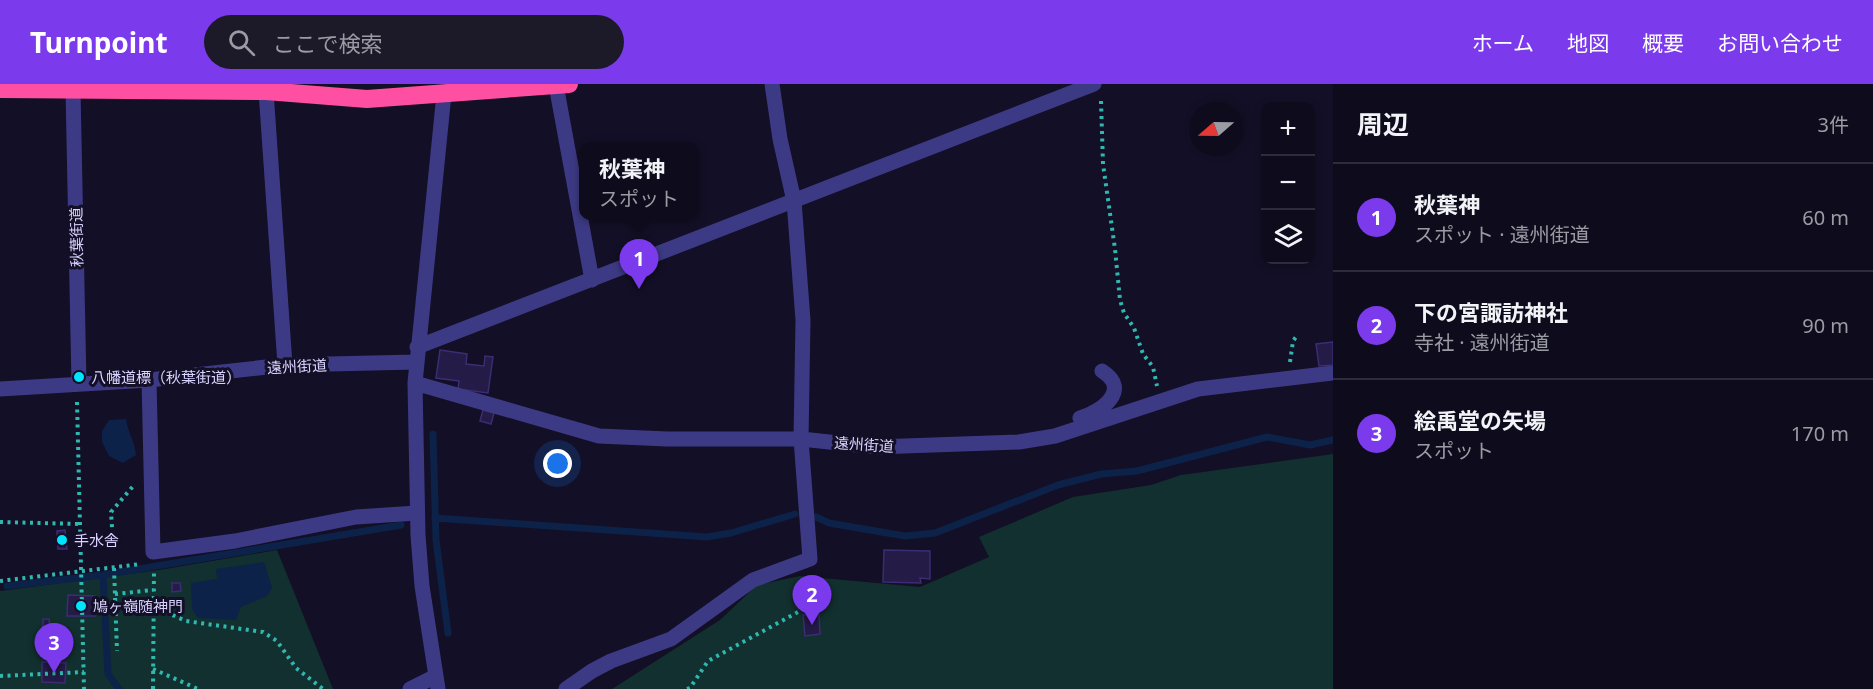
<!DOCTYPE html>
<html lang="ja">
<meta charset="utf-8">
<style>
body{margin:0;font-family:"Noto Sans","Noto Sans JP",sans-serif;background:#1c1929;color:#f1f3f6}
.controls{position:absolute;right:18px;top:18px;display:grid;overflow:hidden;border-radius:12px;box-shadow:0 3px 9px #0003}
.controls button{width:54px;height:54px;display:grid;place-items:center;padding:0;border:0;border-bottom:2px solid #2e2b3b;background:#0e0b1c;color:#f1f3f6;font:30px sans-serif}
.compass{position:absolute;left:1189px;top:18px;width:54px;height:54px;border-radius:50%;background:#0e0b1c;box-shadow:0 3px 9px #0003;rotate:250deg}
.you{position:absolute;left:558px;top:380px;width:21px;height:21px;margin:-15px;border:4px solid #fff;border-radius:50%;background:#1a73e8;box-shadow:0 0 0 9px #1a73e833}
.badge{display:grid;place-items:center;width:39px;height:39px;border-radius:50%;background:#7c3aed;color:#fff;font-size:20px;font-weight:700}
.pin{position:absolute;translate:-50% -50px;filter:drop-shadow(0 2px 3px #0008)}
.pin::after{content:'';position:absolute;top:32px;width:21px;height:18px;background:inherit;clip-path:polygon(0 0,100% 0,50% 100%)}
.popup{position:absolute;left:579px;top:58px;width:120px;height:78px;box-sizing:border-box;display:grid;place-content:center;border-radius:12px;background:#0e0b1c;filter:drop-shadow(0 2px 4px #0005);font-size:20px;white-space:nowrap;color:#9b9ba3}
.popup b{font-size:22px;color:#f1f3f6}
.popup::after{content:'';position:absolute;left:50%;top:100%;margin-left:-12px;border:12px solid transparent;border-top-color:#0e0b1c}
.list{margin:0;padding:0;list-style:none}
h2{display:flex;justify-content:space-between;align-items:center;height:78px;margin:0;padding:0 24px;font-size:26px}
h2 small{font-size:20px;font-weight:400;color:#9b9ba3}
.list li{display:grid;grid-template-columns:39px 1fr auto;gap:18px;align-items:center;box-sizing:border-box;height:108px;padding:0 24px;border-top:2px solid #2e2b3b}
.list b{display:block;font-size:22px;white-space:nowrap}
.list p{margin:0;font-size:20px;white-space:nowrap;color:#9b9ba3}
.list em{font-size:20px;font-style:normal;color:#9b9ba3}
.icon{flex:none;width:33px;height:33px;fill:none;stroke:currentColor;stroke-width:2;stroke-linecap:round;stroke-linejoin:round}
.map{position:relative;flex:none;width:1333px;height:605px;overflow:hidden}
header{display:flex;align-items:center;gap:36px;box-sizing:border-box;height:84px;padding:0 30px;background:#7c3aed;color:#fff}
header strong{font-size:28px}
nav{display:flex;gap:33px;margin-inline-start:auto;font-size:21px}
.search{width:420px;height:54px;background:#1c1929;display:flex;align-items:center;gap:15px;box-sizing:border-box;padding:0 21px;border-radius:33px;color:#9b9ba3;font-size:22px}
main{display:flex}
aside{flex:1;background:#0e0b1c}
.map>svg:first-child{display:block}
</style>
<header>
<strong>Turnpoint</strong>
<div class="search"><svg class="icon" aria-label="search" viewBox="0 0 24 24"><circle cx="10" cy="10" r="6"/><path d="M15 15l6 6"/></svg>ここで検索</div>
<nav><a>ホーム</a><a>地図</a><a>概要</a><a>お問い合わせ</a></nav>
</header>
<main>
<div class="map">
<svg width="1333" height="605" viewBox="0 0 1333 605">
<rect width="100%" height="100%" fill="#130f26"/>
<path fill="#12302f" d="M1333 370V605H612L720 536 757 501 800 492 920 503 989 473 979 453 1073 413 1151 401 1181 391Z
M277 466 333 605H0V507L159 486Z"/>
<path fill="#0c2248" d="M126 335C128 349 135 358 136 371L123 379 109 372 102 358V347L109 336Z
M264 478 272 504 267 512 241 523 236 536 198 534 192 525 191 499 217 495 216 485Z"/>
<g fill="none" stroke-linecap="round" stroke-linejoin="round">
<path stroke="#0c2248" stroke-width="7" d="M433 350 436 456 448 549
M816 433 829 439 905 452 935 449 1058 401 1101 390 1137 387 1267 353 1310 361 1333 356
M435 434 707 453 731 449 795 430
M103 491 108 590 119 605
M7 502 103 491 401 441"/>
</g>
<path fill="#241b47" stroke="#3b2d73" stroke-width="1.5" d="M1333 258V281L1319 282 1316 260Z
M440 266 467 270 466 280 484 282 485 272 493 273 488 309 458 305 459 297 436 294Z
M483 326 494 329 491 340 480 337Z
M65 446 67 465H58L57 447Z
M884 466 930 467V495L920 494 921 499 883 498Z
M172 499H180L181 507 172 508Z
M68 511 95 512V532H67Z
M819 530 820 550 805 552 803 531Z
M43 535H49L50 548H43Z
M42 578 66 579 65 599 42 598Z"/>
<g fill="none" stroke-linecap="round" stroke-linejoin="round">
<path stroke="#2fb8b0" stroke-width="4" stroke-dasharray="3 4.5" stroke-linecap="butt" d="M1101 17 1103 80 1115 165 1120 216 1124 229 1134 244 1143 270 1153 283 1157 302
M1290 278 1293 257 1296 253
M77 318 84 605
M0 438 80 440
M113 458 111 428 134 401
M114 484 117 567
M0 497 141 480
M115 510 153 506
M152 522 186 537 263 548 277 557 296 584 323 605
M153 585 198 605
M0 592 84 588
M153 605 154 486
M687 605 690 604 708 577 811 521 810 494"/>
<path stroke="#3d3a85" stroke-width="15" d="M556 1 592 196
M73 6 79 300
M266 7 285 281
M417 263 1094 0
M149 296 153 468 235 457 356 433 417 429
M415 299 599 352 667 355H801L876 363 1019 358 1055 352 1198 305 1333 289
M0 305 149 296 285 281 416 278
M1080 334C1101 328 1132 306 1102 287
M410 605 436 592
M438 605 422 502 418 451 415 299 444 10
M566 605 592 587 611 577 671 555 753 496 810 475 801 355 803 236 794 117 780 55 772 0"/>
<path stroke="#ff4fa3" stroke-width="18" d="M0 5 266 7 367 15 569 0"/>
</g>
<g fill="#00e5ff" stroke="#130f26" stroke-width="2">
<circle cx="79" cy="293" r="6"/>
<circle cx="62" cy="456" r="6"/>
<circle cx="81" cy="522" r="6"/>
</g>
<g text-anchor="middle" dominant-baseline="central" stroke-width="6" stroke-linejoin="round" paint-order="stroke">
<g font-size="15" fill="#d9d4ff" stroke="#130f26">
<text transform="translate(76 153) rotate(-91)">秋葉街道</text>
<text transform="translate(297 282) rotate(-3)">遠州街道</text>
<text transform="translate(864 360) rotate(4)">遠州街道</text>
</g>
<g font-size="15" fill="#d9d4ff" stroke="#130f26" text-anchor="start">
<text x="91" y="293">八幡道標（秋葉街道）</text>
<text x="74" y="456">手水舎</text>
<text x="93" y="522">鳩ヶ嶺随神門</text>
</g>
</g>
</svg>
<div class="controls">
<button>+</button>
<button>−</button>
<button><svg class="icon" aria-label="layers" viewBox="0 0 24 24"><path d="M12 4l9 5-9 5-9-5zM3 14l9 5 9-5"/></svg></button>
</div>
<svg class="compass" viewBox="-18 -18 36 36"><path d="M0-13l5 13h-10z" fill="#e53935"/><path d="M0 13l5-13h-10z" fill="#9b9ba3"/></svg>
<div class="you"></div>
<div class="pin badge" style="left:639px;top:205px">1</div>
<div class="popup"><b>秋葉神</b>スポット</div>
<div class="pin badge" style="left:812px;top:541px">2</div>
<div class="pin badge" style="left:54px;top:589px">3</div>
</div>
<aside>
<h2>周辺<small>3件</small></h2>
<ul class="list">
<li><span class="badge">1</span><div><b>秋葉神</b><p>スポット · 遠州街道</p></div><em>60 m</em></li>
<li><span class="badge">2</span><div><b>下の宮諏訪神社</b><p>寺社 · 遠州街道</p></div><em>90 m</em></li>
<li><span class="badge">3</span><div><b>絵禹堂の矢場</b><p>スポット</p></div><em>170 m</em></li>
</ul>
</aside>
</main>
